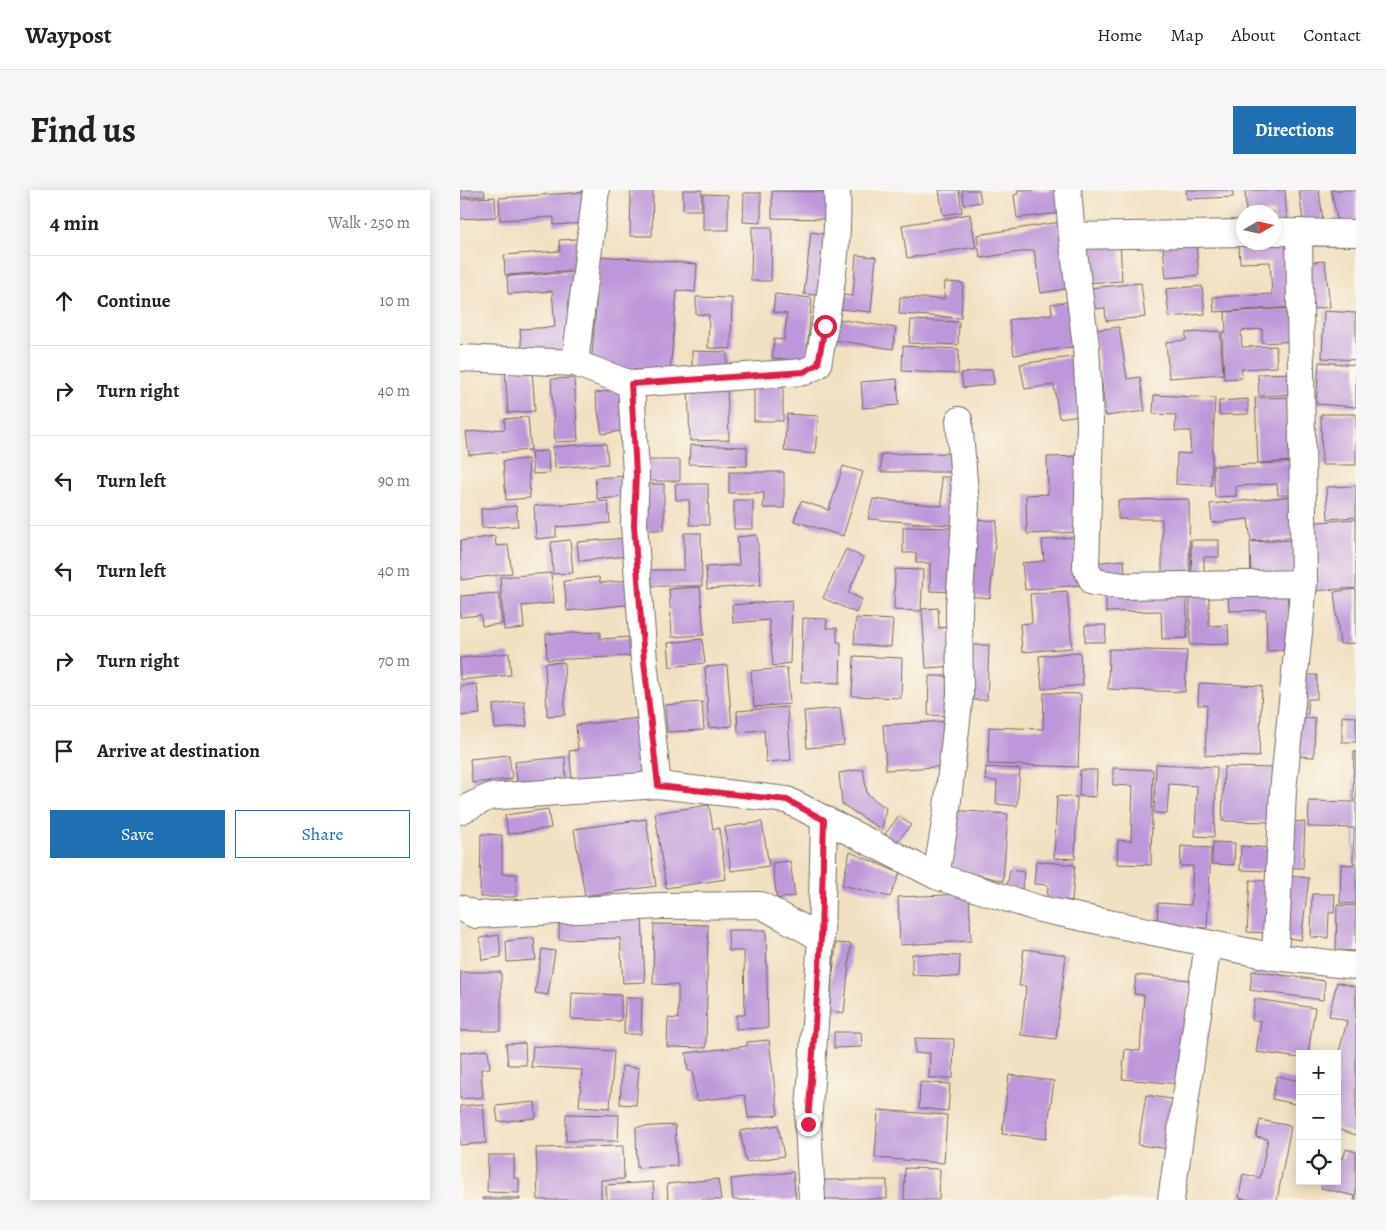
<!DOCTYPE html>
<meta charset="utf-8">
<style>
body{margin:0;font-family:Alegreya,serif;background:#f6f6f6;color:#202124}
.controls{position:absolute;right:15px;bottom:15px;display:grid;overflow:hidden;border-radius:0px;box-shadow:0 2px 12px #0003}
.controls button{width:45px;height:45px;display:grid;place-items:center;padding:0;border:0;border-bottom:1px solid #e0e0e0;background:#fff;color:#202124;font:25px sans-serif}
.compass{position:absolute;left:776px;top:15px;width:45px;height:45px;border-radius:50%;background:#fff;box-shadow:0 2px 12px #0003;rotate:81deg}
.stop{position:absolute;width:15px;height:15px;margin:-11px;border:4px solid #e11d48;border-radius:50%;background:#fff}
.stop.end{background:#e11d48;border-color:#fff;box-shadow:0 1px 5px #0008}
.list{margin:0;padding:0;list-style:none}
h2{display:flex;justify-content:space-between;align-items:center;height:65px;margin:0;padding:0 20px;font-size:21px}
h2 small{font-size:16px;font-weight:400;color:#757577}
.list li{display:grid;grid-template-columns:32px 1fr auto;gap:15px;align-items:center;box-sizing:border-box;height:90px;padding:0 20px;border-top:1px solid #e0e0e0}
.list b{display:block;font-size:19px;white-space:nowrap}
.list em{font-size:16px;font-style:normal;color:#757577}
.actions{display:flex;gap:10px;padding:15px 20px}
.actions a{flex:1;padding:11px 0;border:1px solid #1f6fb2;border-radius:0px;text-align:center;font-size:18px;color:#1f6fb2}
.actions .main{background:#1f6fb2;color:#fff}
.icon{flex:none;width:28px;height:28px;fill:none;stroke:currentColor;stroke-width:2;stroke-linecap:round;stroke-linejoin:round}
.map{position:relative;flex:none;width:896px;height:1010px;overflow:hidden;border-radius:0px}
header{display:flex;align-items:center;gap:30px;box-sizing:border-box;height:70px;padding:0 25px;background:#fff;border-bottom:1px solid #e0e0e0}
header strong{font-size:24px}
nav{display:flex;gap:28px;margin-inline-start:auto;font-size:18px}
.intro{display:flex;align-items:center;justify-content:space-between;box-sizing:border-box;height:120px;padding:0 30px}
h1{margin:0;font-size:35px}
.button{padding:12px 22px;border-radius:0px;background:#1f6fb2;color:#fff;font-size:18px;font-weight:700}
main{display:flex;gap:30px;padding:0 30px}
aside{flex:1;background:#fff;border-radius:0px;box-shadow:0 2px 12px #0003}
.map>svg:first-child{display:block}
</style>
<header>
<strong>Waypost</strong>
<nav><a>Home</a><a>Map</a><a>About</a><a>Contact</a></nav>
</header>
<div class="intro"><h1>Find us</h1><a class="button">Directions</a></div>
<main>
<aside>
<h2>4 min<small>Walk · 250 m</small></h2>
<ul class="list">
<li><svg class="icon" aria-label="ahead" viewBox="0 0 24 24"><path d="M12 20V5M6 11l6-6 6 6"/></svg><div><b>Continue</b></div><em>10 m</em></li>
<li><svg class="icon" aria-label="right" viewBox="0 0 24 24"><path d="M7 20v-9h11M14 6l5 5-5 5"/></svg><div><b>Turn right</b></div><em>40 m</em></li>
<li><svg class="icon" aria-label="left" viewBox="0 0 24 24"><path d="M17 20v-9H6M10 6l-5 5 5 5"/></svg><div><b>Turn left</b></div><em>90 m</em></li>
<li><svg class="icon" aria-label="left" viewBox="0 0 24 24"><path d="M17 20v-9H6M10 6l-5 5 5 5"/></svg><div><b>Turn left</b></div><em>40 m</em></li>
<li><svg class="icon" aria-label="right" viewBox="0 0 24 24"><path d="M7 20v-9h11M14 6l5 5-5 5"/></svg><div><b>Turn right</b></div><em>70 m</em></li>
<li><svg class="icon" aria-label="arrive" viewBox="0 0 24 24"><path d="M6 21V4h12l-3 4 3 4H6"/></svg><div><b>Arrive at destination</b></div></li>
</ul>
<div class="actions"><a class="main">Save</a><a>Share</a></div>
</aside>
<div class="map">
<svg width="896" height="1010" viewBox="0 0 896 1010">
<rect width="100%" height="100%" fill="#fbf7ec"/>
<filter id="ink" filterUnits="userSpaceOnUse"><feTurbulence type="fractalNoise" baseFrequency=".02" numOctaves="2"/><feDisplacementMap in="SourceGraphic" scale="10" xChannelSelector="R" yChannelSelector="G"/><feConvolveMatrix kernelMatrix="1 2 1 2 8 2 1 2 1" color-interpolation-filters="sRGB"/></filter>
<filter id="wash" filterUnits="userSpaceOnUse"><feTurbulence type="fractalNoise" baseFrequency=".0096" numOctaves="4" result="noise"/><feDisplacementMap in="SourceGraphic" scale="20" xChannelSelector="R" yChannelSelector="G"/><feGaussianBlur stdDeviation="1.12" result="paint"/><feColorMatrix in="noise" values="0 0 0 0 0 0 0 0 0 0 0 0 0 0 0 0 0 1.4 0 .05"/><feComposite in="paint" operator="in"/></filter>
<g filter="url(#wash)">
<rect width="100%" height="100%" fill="#f1e0c1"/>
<g id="blocks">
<path fill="#be97da" d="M1 0H24L25 6 1 7Z
M171 0H193L192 46H170Z
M223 0H242L241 20H223Z
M479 0H499L502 22 483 25Z
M502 0H519L521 12 504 15Z
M557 0H598L601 23 557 28 554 5 558 4Z
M726 0H773V7L727 9Z
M785 0H825L827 32H814V22H786Z
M839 0H859L863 30 843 32Z
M871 0H896V30L878 33Z
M312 1 369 2V29L312 28Z
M124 2 126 33 94 35V27L40 30 39 8Z
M284 3H301V33L283 32Z
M243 4 268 5V40H243Z
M35 7 36 27 0 29V9Z
M510 24 516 57 447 68 442 35Z
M600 32 611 98 581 103 574 60 520 68 517 45Z
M292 37H312L311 91H291Z
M351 42 372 45 365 106 344 104Z
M735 44 739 85 706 88 702 47Z
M117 49 119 80 45 85 44 65 100 61 99 50Z
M660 49 662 91 622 93 620 51Z
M829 53 833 117 754 122 753 107 812 104 810 72 780 73 779 55Z
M396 65 416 67 411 122 379 119 380 105 393 106Z
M140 66 237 74 235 102 217 100 210 183 131 176Z
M865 71 870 117 846 120 841 73Z
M115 82 111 161 62 163 60 139 95 137 92 101 48 104 47 86Z
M485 92 503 93 501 128 439 124 440 107 484 109Z
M681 93 685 127 646 131 645 118 631 119 629 98Z
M742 96 745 124 709 127 706 99Z
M315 104 352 108 346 171 312 168 314 149 324 150 327 124 313 122Z
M236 107 272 108 271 159 248 158 249 125 236 124Z
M613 111 619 156 554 165 549 130 592 124 591 114Z
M834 118 836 151 802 153V139L781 141 782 157 816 156 817 177 781 179 782 188 764 189 762 142H766L765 122Z
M864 121 896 123V170L862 168Z
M370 128 436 138 433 159 367 149Z
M451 130 499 132 498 155 449 153Z
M659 137 667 189 680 187 685 221 646 226 635 140Z
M760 141 763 184 709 188 706 152 726 150V143Z
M443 156 499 159 498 184 442 181Z
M232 161 267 162V183L232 182Z
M619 166 627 224 599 228 594 195 565 199 560 174Z
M859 172 896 175V217L856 214Z
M72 179 75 221 48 223 45 181Z
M532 179 534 194 503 198 501 183Z
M838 183V204L799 206 798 184Z
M114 188 118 251 95 252 91 189Z
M294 189H323V231H294Z
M437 189 439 215 403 218 401 192Z
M267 197 269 250 230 251 228 198Z
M160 199 167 240 142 244 135 203Z
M694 205 755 208 751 296 716 294 717 263 730 264 731 241H715L716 225 693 224Z
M837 207 839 271 798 273 795 208Z
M788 209V224L759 225V211Z
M327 224 358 226 355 264 324 261Z
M861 224H896V275H862Z
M68 227 71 260 9 265 6 242 45 239 44 229Z
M146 253 148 274 95 278 93 257Z
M230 255 287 257V276L229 274Z
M88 261 89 283 73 284 71 262Z
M494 263 495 282H421V264Z
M621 266 623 342 567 344 566 305 588 304 587 267Z
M68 269 70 308 46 310 43 271Z
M186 270H220V291H186Z
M837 272 838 305H818L817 294 776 296V306L755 307 753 276Z
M383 276 403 282 383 346 334 331 341 311 369 320Z
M269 282H324V318H303L304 303H269Z
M165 286 167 307 137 309 135 288Z
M481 287H499L500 336 408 329 413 309 482 316Z
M184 294H204V340H185Z
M215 294H248L249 335H230L229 310H216Z
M896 296V327L868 329 866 297Z
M835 306 839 347 791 351 788 329 752 333 750 314Z
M729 309 730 388H702V329H658V310Z
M274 310H293V339H274Z
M148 311 150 333 96 337V347L76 349 74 316Z
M56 316 58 336 22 338 21 319Z
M515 329 537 331 530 408 507 406Z
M896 329V398L852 401 846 333Z
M443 337 499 338 498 402 470 401V373H456V363H443Z
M224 343H241L242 396H190V380H224Z
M297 345 301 395 247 399 246 377 279 375 277 347Z
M35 346 36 356 48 355 52 383 1 390 0 351Z
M615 347 620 395 565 400 562 373 584 371 582 350Z
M166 348 168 366 119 371 117 352Z
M110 350 113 383 93 384 91 352Z
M731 350H759V367H744V390H732Z
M836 350 837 389 791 391 790 352Z
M386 359 404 368 388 403 402 409 396 423 363 408Z
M664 370 665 385 634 389 632 373Z
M435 379 463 380 461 421 434 420Z
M91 383 94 413 62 416 64 438 44 440 40 387Z
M139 387 140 393 172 390 175 414 107 421 104 391Z
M240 397 244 445 212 447 209 399Z
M827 397 830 460 807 461 806 420 769 421 768 399Z
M896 399V453L880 454 874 402Z
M607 401 612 458 562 462 560 434 572 433 570 404Z
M727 401V448L702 449 701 421 646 422V402Z
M730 401H749V436L768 435 769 454 730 455Z
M39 403 42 434 22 436 21 425 0 427V406Z
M332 410 330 473 313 476 309 430 273 433 272 415Z
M478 418 479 438 488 437 496 476 466 478 462 419Z
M343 428 367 429 366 438H377V452H381L380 493 341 492Z
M396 428 433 430 431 457 394 454Z
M625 435H646L645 452H625Z
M140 442V449L171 447 172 466 87 470 86 444Z
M242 449 245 473 210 477 208 453Z
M509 455H529L527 510H507Z
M649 459 727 461 725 502 648 499Z
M620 462 623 495 582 499 579 466Z
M49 463 51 485 0 490V468Z
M394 466 442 468 441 508 392 506Z
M104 472 105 525 87 526 85 473Z
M267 475 272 536 249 538 245 477Z
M327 478 330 514 294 517 291 481Z
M836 485H857V509H848V524H835Z
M469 486H491L490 526 468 525Z
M739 493 802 496 799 567 745 565 747 515H738Z
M17 494 20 524 0 526V496Z
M584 503 621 504 618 577 528 574 529 537 583 539Z
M64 511 67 536 35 539 33 515Z
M242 512 244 540 207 542 205 515Z
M327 517 331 570 306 572 304 540 278 542 277 521Z
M380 518 384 555 347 558 344 521Z
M882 526 896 527V552H882Z
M831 527 855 528 854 567 830 566Z
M179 528 186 588 113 596 109 561 118 560 116 535Z
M488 531 491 576 426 580 423 535Z
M894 562H896V610H893Z
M49 565 52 589 12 593 10 569Z
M105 567 106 589 57 593 55 572Z
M696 574 757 577 754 647 735 646 737 596 709 594 707 624 694 623Z
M526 577 560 579 557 616 536 614 537 591 525 590Z
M764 577 817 578 815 632 762 631Z
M653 578 693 580 691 675 657 674 658 650 671 651 673 596 653 595Z
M403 579 407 604 426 618 422 640 382 614 379 583Z
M620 580H637L636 607 619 606Z
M597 606 617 607 615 669 594 668Z
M849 611 896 612V673H893L894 638 848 637Z
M249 615 253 639 259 638 266 689 206 698 195 623Z
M88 619 91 638 48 644 45 625Z
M491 620 548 624 543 691 487 677Z
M439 626 451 635 436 653 425 644Z
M186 629 196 696 125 706 114 639Z
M828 631 845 632 843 678H826Z
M302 632 309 676 271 681 265 637Z
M21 644 42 645V684H57L56 707H20Z
M753 652 775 653 774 675 752 674Z
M721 656 751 658 747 738 697 736 698 713 731 715 733 676H720Z
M781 656 812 658 811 681 780 680Z
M390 662 440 683 430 707 382 695Z
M330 671 335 706 317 709 312 673Z
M576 671 615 675 612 711 587 709 588 695 574 694Z
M881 674 896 675V714L880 713Z
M550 680 564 682 562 699 547 697Z
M830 686 849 688 841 750 822 747Z
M790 690 809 691 806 743 787 742Z
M509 704 511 751 440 755 438 707Z
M852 704H875L874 723H869L868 748 851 747Z
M877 715 896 716V761L876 760Z
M182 728 185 792 163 793 160 748 99 750V732Z
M194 734 248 735 246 858 207 857 208 828 218 829V795L193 794Z
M268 740H306L308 838 276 839V825H285L284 761H269Z
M39 745 41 767 22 770 20 748Z
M74 748 76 770 47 772 46 751Z
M376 753 391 754 384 823 369 821Z
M82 759 95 761 88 805 75 803Z
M564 759 606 765 596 849 561 845 566 796H559Z
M452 764 500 766 499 787 452 785Z
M792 781 865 791 863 810 790 800Z
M0 782H41V841H0Z
M676 785 730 790 720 894 662 889 665 859 680 861 684 805 674 804Z
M877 792 896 797V945L877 939V870L887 831 869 826Z
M112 803 161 805V831L111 829Z
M165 808H182L181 844H164Z
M795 809 855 818 848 864H840V868L796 862 801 831 792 830Z
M374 842H401L402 857 374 858Z
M455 848 494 849 493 888H469L470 863H455Z
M309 850 318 925 288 928 285 905 236 911 233 881H228L226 863 287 856V852Z
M65 853 66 875H48L46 854Z
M73 856 154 861 150 918 119 916 122 880 71 877Z
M28 860 30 878 21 879 23 907 0 909V863Z
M162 876 179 878 176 915 160 914Z
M549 885 594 891 586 949 542 944Z
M817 886 840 891V915L812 909Z
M460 892 490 894 488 921 459 918Z
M686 905 717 910 710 959 678 955Z
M75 912 76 928 38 932 36 916Z
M23 914 26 953 0 955V916Z
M418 920 487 925 484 973 415 968Z
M106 924 159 925 158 951H106Z
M800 930 831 936 817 1010H789L779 1008 783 984 800 988 808 949 796 947Z
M215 935 217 976 177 978 176 937Z
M318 935 324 966 286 972 280 941Z
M163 956 164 989 141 990V1010H78L76 958Z
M886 959 896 962V1010H894L895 1006 861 998 863 991H877V968L883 969Z
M28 965H54V988H59V1003L27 1002Z
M445 978 480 979 479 1010H444Z
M333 982 336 1010H273L271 989Z
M258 989 261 1010H208L207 994Z
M361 990H427V1009H361Z
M193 992 194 1010H147L146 995Z
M22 1008H60V1010H22Z"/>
</g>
</g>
<g filter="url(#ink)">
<use href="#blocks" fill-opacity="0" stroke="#706a60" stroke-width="1"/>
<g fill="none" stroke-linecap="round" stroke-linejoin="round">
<g stroke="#706a60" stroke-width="28">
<path id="minor" d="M608 0 612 46 626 156 630 233 626 378 633 392 663 396 844 393
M814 42 896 43
M612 46 784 43
M0 168 115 173 171 194 344 182 358 175C368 119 380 55 377 0
M115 173 136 0
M171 194 176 284 174 335 184 471 198 595
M0 621 29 607 198 595 327 610 476 686 580 719 815 767 896 776
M476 686 486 627 500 504 499 417 506 315 499 230
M0 718 16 725 200 716 301 715 361 748
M815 767 823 601 844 393 839 42
M352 1010 348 934 361 748 364 630
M711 1010 748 754"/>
</g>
<use href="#minor" stroke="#fff" stroke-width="26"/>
</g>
</g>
<g fill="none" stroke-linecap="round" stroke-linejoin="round" filter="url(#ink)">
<path stroke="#e11d48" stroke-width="6" d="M348 934 361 748 364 630 327 610 198 596 184 471 174 335 176 284 171 194 344 182 358 174 365 136"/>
</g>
</svg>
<div class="controls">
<button>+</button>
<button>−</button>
<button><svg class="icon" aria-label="locate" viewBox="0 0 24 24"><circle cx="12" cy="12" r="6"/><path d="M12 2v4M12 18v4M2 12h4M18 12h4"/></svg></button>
</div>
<svg class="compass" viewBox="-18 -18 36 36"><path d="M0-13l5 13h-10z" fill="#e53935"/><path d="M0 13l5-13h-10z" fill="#757577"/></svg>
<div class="stop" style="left:365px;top:136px"></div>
<div class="stop end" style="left:348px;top:934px"></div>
</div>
</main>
